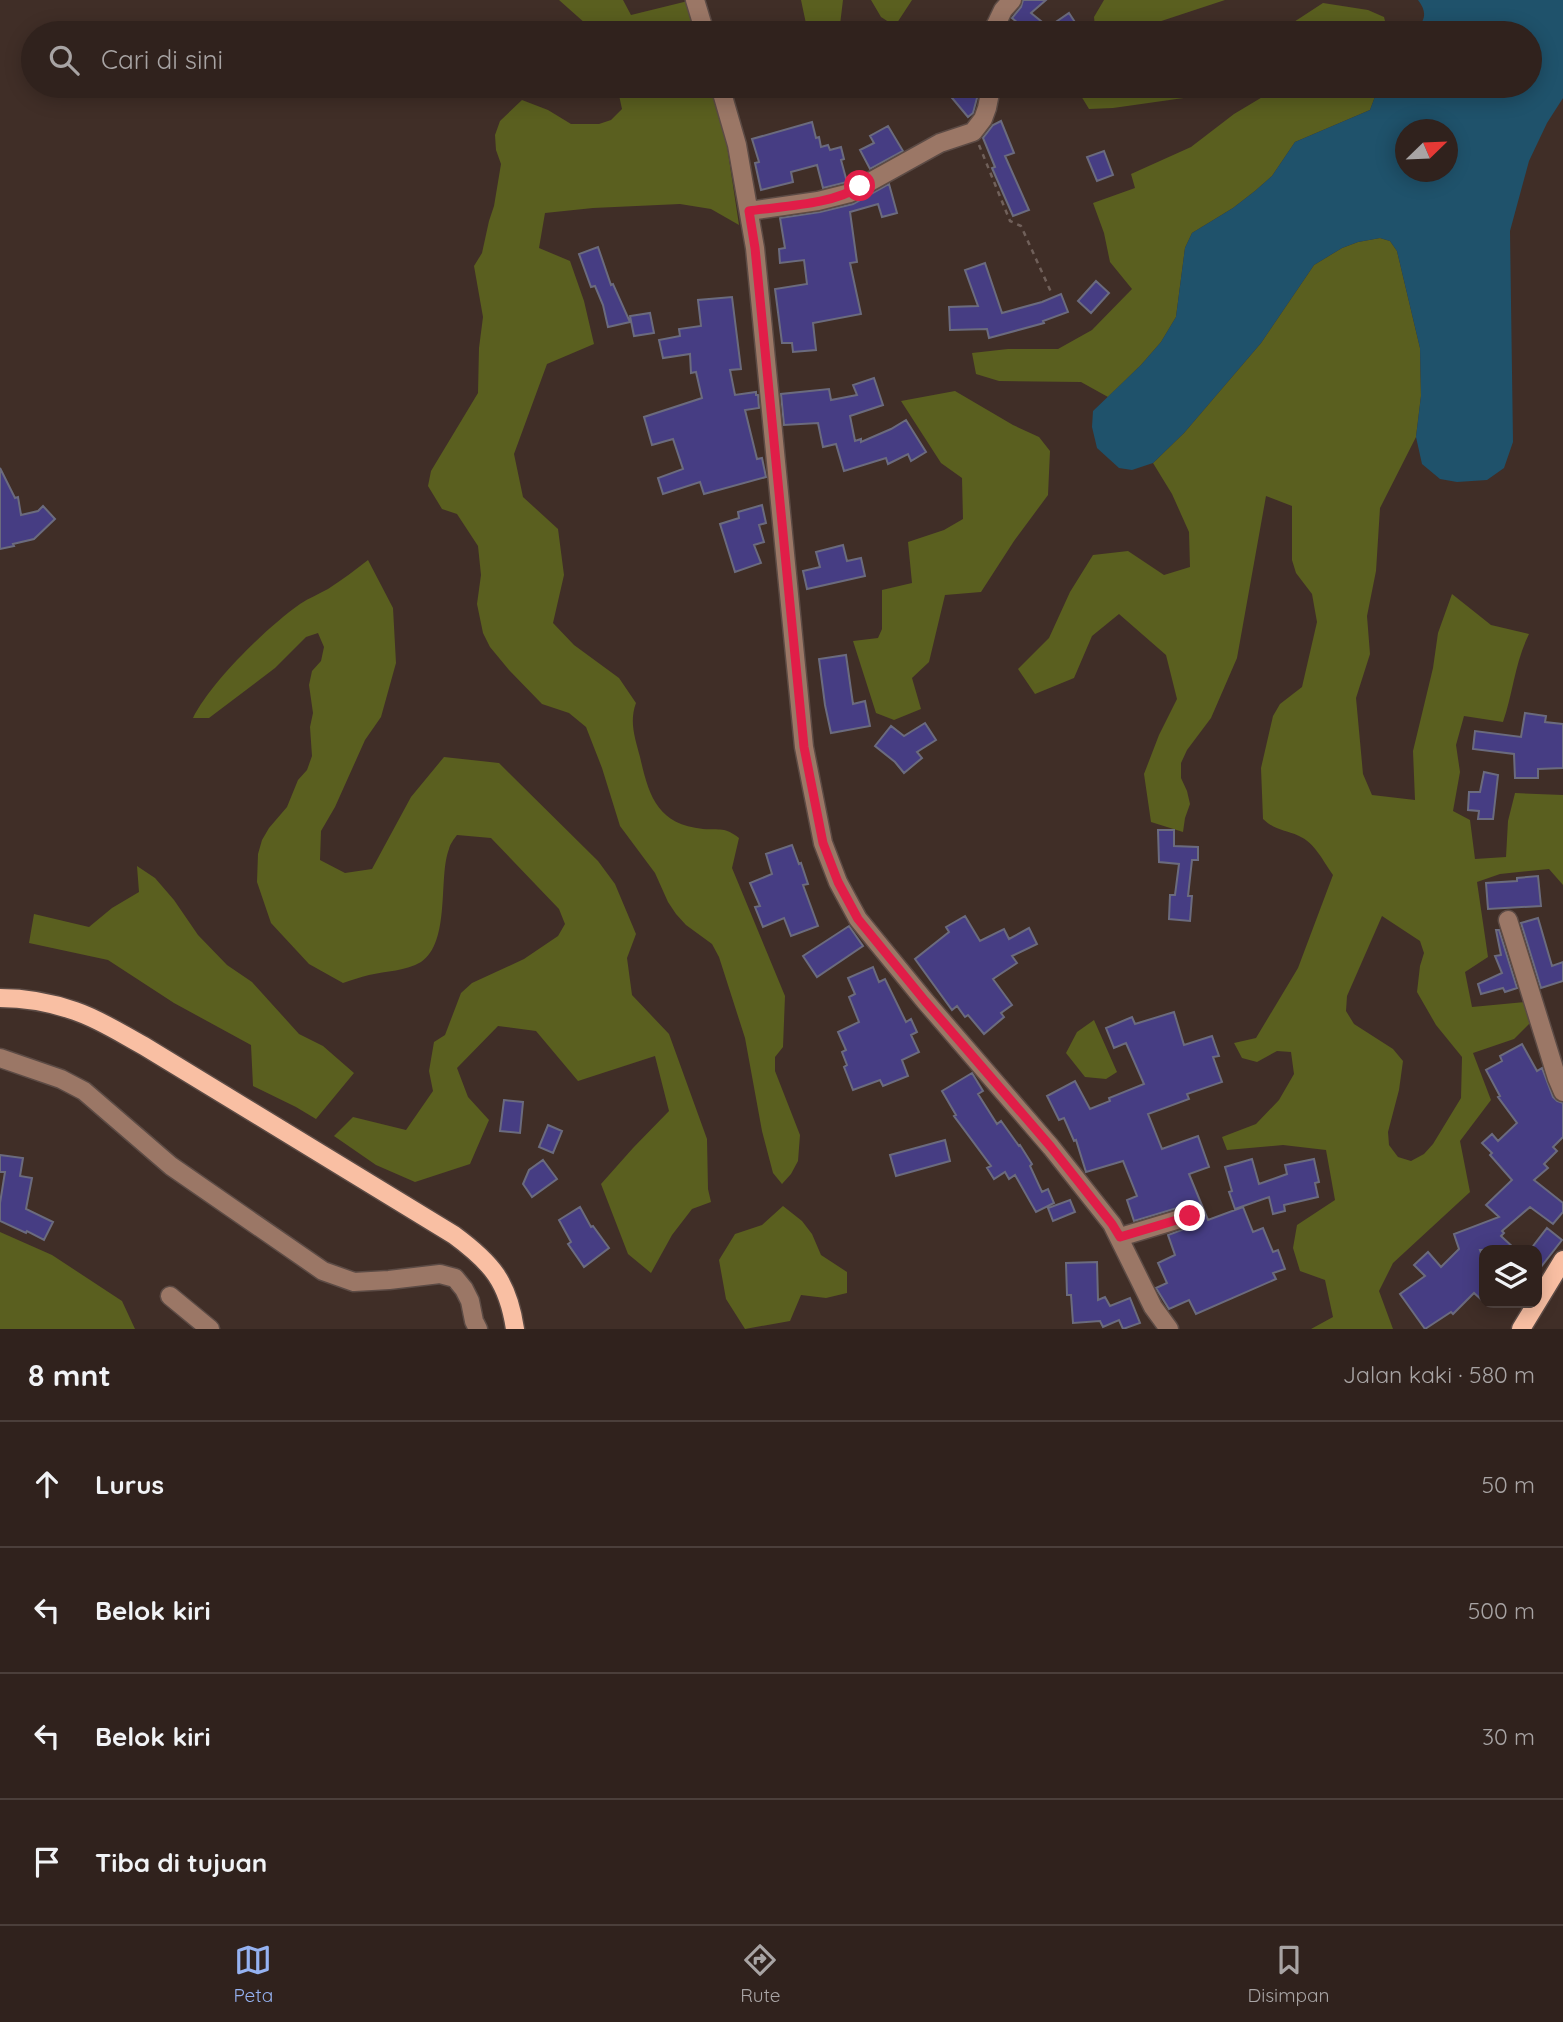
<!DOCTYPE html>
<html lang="id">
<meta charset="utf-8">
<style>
body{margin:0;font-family:Quicksand,sans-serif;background:#3c2f2a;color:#f1f3f6}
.controls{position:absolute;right:21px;bottom:21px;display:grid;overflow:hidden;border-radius:14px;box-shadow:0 4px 18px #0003}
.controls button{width:63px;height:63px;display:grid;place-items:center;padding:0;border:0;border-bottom:2px solid #4b3f3b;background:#30221d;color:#f1f3f6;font:35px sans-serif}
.compass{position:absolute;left:1395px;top:119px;width:63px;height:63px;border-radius:50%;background:#30221d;box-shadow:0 4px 18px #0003;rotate:67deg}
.stop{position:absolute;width:21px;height:21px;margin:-16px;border:5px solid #e11d48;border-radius:50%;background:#fff}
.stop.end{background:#e11d48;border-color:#fff;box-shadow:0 2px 7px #0008}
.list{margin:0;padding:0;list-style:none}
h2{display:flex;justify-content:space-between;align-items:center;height:91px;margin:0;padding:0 28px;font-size:30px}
h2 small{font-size:23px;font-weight:400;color:#a8a4a4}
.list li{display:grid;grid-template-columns:46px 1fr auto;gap:21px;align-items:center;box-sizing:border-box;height:126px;padding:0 28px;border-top:2px solid #4b3f3b}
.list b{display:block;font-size:26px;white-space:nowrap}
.list em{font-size:23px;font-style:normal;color:#a8a4a4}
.icon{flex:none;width:38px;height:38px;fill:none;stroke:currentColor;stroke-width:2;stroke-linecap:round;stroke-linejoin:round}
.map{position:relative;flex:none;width:1563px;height:1329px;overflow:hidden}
.search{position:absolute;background:#30221d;box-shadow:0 4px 18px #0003;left:21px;right:21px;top:21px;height:77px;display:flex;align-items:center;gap:18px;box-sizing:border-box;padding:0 24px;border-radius:38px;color:#a8a4a4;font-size:26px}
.sheet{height:595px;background:#30221d}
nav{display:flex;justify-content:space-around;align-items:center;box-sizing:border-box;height:98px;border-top:2px solid #4b3f3b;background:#30221d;font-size:19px;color:#a8a4a4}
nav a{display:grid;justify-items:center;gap:4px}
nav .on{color:#95b2f1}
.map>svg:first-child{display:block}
</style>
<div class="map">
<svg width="1563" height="1329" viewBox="0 0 1563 1329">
<rect width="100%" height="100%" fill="#402e27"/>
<path fill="#5a5f1f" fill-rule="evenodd" d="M559 0H623L631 15 688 1 698 33H600L586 24Z
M801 0H843L839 33H808Z
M871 0H912L895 26 881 17Z
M1104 0H1225L1125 33H1101L1095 27 1094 17Z
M1323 3 1368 10 1384 17 1388 33H1277Z
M617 86H713L724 126 739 225 711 209 680 204 593 208 545 213 539 248 570 261 584 301 594 344 547 364 514 454 523 497 558 529 564 575 553 623 574 645 619 678 636 703C629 722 635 738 640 757 649 796 657 824 703 829 720 830 725 827 739 838L732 868 785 996 783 1047 775 1057V1071L800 1135 798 1161 791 1174 782 1184 773 1173 762 1131 745 1038 719 957 712 944 686 925 676 914 668 902 655 873 620 826 602 768 586 727 569 713 542 704 509 670 490 647 483 633 477 604 481 575 478 546 457 514 442 509 428 486 431 471 478 393 479 348 483 317 474 266 482 253 489 221 494 206 501 164 496 150 495 135 500 121 522 100 548 110 571 124H599L611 120 622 109Z
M1075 86H1233L1205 95 1113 108 1089 109Z
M1281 86H1379L1370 110 1295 142 1272 176 1255 191 1233 208 1192 233 1185 248 1176 317 1161 342 1141 365 1108 397 1081 382 999 381 976 374 972 353 1008 349H1058L1092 330 1132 289 1110 262 1104 233 1093 203 1135 188 1131 174 1191 147 1234 114Z
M1380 238 1390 241 1397 251 1420 348 1421 396 1416 437 1380 508 1376 571 1367 616 1370 654 1356 698 1363 774 1372 795 1415 800 1413 751 1433 668 1438 633 1452 594 1491 625 1529 634C1515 662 1513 693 1503 722L1464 716 1456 745 1460 772 1453 811 1470 820 1475 859 1506 857 1508 821 1515 793 1563 795V885L1549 869 1500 874 1477 882 1488 957 1465 972 1472 1007 1525 1002 1530 1023 1514 1039 1473 1053 1491 1100 1460 1141 1470 1192 1393 1263 1379 1291 1393 1329H1311L1333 1317 1325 1280 1300 1271 1293 1248 1297 1225 1335 1200 1326 1150 1283 1145 1227 1150 1222 1137 1256 1124 1279 1100 1294 1074 1291 1052 1277 1051 1257 1062 1242 1058 1234 1043 1256 1038 1298 968 1333 875C1323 861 1315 843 1299 836 1284 829 1276 831 1263 819L1261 768 1273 716 1280 704 1302 687 1317 622 1312 594 1296 573 1292 560V506L1266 496 1237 658 1211 718 1187 750 1181 763V778L1187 791 1190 804 1185 818 1183 832 1151 822 1144 774 1159 735 1177 699 1166 655 1119 614 1092 636 1074 678 1035 694 1018 669 1049 638 1070 592 1093 555 1128 551 1164 575 1190 567 1189 532 1172 494 1153 463 1184 433 1261 343 1314 265 1342 248 1358 242ZM1382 916 1420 941 1424 953 1420 966 1417 992 1436 1025 1462 1057 1461 1098 1433 1144 1424 1154 1411 1161 1398 1157 1389 1145 1388 1132 1399 1090 1403 1061 1393 1049 1354 1024 1346 1011 1347 996Z
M955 391 1013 425 1039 437 1050 451 1048 495 1014 541 981 592 945 595 929 662 912 678 921 709 894 720 876 713 853 641 878 638 882 629V590L912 583 908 542 944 530 963 519 962 478 941 463 901 401Z
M368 560 393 608 396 663 381 717 365 740 335 807 321 831 320 860 345 873 372 869 411 797 444 757 499 763 598 861 615 884 636 934 627 958 632 995 669 1034 707 1139 708 1189 711 1202 692 1209 672 1235 651 1273 628 1254 601 1184 633 1148 669 1111 655 1056 578 1081 536 1031 498 1026 457 1068 468 1097 489 1120 470 1164 415 1182 376 1165 334 1136 353 1117 406 1130 433 1091 429 1071 434 1042 445 1035 461 993 472 983 524 959 558 936 565 924 559 909 491 838 457 835C454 839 450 844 449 849 438 877 451 942 421 962 406 971 386 971 369 975 360 977 352 980 343 983L309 964 271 923 257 882 258 854 262 840 269 828 287 807 298 780 307 770 312 756 310 727 313 713 309 685 312 671 321 661 324 647 318 633 306 637 275 668 209 718H193C211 682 266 628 300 604 309 598 319 594 328 589 342 580 355 570 368 560Z
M137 866 155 878 174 900 198 935 227 965 252 982 299 1034 323 1046 354 1073 316 1119 296 1107 253 1086 251 1045 174 1003 108 960 29 943 34 914 89 927 112 908 139 892Z
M1094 1020 1117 1072 1106 1079 1085 1077 1066 1053 1077 1032Z
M783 1206 802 1221 812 1234 821 1255 847 1272V1293L826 1298 801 1295 790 1321 745 1329 726 1299 719 1260 735 1234 762 1225Z
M0 1232 52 1255 122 1301 135 1329H0Z"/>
<path fill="#1f526b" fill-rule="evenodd" d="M1418 0H1563V98L1547 123 1529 161 1510 231 1513 442 1504 468 1487 480 1457 482 1440 479 1422 464 1416 437 1421 396 1420 348 1397 251 1390 241 1380 238 1358 242 1342 248 1314 265 1261 343 1184 433 1153 463 1132 470 1119 468 1097 448 1092 427 1093 411 1141 365 1161 342 1176 317 1185 248 1192 233 1233 208 1255 191 1272 176 1295 142 1370 110 1379 86H1530V33H1412C1424 23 1429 14 1418 0ZM1406 130H1448V172H1406Z"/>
<path fill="#463d83" stroke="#6b6b7e" stroke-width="2" d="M1023 0H1046L1031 13 1047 26 1041 33H1030L1012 18 1021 7Z
M1069 13 1082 33H1055L1050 26Z
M942 86H976L977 98 973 113 968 117Z
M1001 121 1014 153 1005 156 1029 210 1013 216 992 168 995 167 983 138 993 125Z
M812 122 816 138 819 137 821 147 828 145 830 150 841 147 844 159 841 160 847 182 823 188 817 165 791 172 793 182 761 190 755 163 759 162 752 139Z
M888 126 903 151 870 169 860 150 874 143 870 136Z
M1104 151 1113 175 1097 181 1087 157Z
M889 184 897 213 882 217 878 204 850 212 857 262 850 263 861 314 813 323 816 350 793 352 792 343H782L775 289 807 284 804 260 780 263 779 249 785 248 780 218 820 212 853 204Z
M598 247 611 285 613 284 630 322 608 327 603 305 595 286 591 287 579 254Z
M985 263 1002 313 1042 302 1061 294 1068 312 1043 321 1044 323 989 338 987 329 950 330 949 307 978 306 965 270Z
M1096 281 1109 293 1091 313 1078 301Z
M732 297 741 369 730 370 735 395 756 392V395H758L759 408 745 410 757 459 762 458 766 477 704 494 700 482 663 494 658 478 683 469 673 439 652 445 644 417 702 398 696 372 691 373 690 354 663 358 659 340 680 336 679 329 701 326 698 300Z
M650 313 654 333 634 336 630 316Z
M874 378 883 405 850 416 855 441 861 439V442L891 429 906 420 926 452 911 461 908 454 888 464 886 458 844 471 836 444 823 447 818 423 784 425 781 394 829 389 831 400 857 395 853 385Z
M0 468 15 498 18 497 21 515 38 511 43 506 55 519 34 539 13 544 14 546 0 549Z
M762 505 766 523 759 525 764 542 754 545 761 563 735 572 720 524 739 518 738 512Z
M843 545 847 561 861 558 865 576 807 589 803 571 820 567 816 552Z
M846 655 853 704 865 701 870 726 831 733 825 705 819 659Z
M1525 713 1546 716 1545 722 1563 724V768L1538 769V778H1515L1514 754 1473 749 1475 731 1521 737Z
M925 723 936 740 917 752 922 758 904 773 895 762 875 746 891 726 904 736Z
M1484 772 1498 775 1493 819H1478L1479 811 1468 810 1469 792H1480Z
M1158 830H1174V846L1198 847V860H1192L1188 896H1192L1190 921 1169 919 1170 895H1175L1179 864 1159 862Z
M792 845 799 864 801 863 808 884 803 885 818 926 791 936 784 918 763 927 755 907 760 906 750 883 772 874 766 854Z
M1538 876 1541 906 1488 909 1486 883 1517 881V878Z
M965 916 980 941 1004 929 1009 939 1029 928 1037 944 1012 956 1017 963 993 979 1012 1005 1001 1013 1004 1017 984 1034 968 1015 965 1017 957 1006 952 1010 915 959 949 932 946 927Z
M1538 918 1552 966 1563 962V981L1541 988 1521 923Z
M849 926 863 946 817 977 803 956Z
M1496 930H1499L1517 988 1505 992 1503 988 1481 994 1478 984 1502 973 1495 956 1501 955Z
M873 967 879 982 885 979 906 1022 911 1019 917 1032 911 1035 919 1052 902 1060 908 1076 883 1086 880 1080 853 1090 844 1067 847 1065 842 1052 846 1050 838 1032 859 1022 849 997 855 994 848 978Z
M1174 1012 1184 1045 1212 1036 1219 1056 1213 1057 1222 1082 1187 1094 1189 1099 1148 1114 1162 1149 1198 1136 1209 1167 1189 1174 1208 1220 1243 1207 1253 1232 1263 1228 1273 1252 1278 1250 1285 1269 1273 1273 1276 1279 1196 1314 1189 1300 1169 1309 1156 1288 1167 1283 1158 1263 1175 1255 1168 1235 1198 1224 1201 1218 1198 1208 1193 1205H1187L1134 1221 1127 1200 1137 1196 1123 1161 1086 1172 1076 1140 1074 1141 1064 1118 1059 1120 1047 1096 1075 1081 1090 1109 1110 1101 1109 1098 1144 1084 1126 1043 1114 1048 1106 1028 1132 1017 1135 1024Z
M1522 1044 1537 1071 1542 1068 1553 1097 1557 1101 1563 1103V1137L1553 1147 1557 1151 1544 1164 1548 1168 1534 1180 1563 1203V1212L1553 1224 1530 1207 1502 1231 1504 1233 1501 1236 1516 1250H1480L1484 1261V1302L1474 1293 1453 1314 1451 1312 1425 1329 1400 1294 1425 1276 1414 1265 1428 1252 1441 1267 1459 1249 1454 1234 1499 1217 1486 1205 1512 1180 1490 1155 1492 1153 1482 1143 1492 1134 1498 1141 1517 1123 1498 1097 1500 1096 1486 1070 1502 1061 1500 1056Z
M972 1073 983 1091 978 1094 997 1124 1001 1121 1019 1146 1020 1145 1032 1164 1030 1166 1042 1192 1048 1189 1054 1203 1036 1212 1015 1175 1009 1179 1005 1172 994 1179 987 1168 991 1166 954 1116 956 1115 942 1091Z
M504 1100 523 1102 520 1133 500 1131Z
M548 1125 562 1131 553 1153 539 1147Z
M945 1140 950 1161 896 1176 890 1155Z
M0 1155 23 1158 20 1176 32 1178 26 1209 53 1222 44 1240 27 1231 26 1233 0 1221V1203L5 1172H0Z
M1252 1159 1259 1184 1287 1174 1285 1165 1314 1159 1319 1182 1315 1183 1318 1197 1284 1205 1285 1211 1273 1214 1269 1197 1235 1209 1229 1192 1232 1191 1225 1167Z
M543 1160 557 1179 532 1197 523 1184 529 1170Z
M1070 1200 1075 1212 1053 1221 1048 1208Z
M580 1207 591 1227 593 1226 609 1248 584 1267 568 1244 571 1242 559 1220Z
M1547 1228 1562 1240 1537 1272V1250H1530Z
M1097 1262 1098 1300 1105 1297 1110 1306 1130 1298 1140 1323 1123 1329 1119 1320 1103 1327 1100 1321 1073 1323 1071 1295H1067L1066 1263Z"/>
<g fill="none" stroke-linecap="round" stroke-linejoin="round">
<g stroke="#5c4b45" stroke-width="21">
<path id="minor" d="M695 0 705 33
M992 33 1003 10 1012 0
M720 86 737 145 755 248 804 747 823 843 838 882 858 919 925 1001 1051 1147 1112 1224 1153 1307 1169 1329
M749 211 818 201 850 193 940 143 973 132 983 119 987 108 989 98 987 86
M1508 920 1557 1078 1563 1092
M0 1058 61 1079 84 1091 171 1166 323 1271 354 1282 389 1280 440 1274 455 1278 464 1289 470 1301 474 1321 478 1329
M1120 1237 1190 1216
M170 1296 210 1329"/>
</g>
<g stroke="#5c4b45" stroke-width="21">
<path id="major" d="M0 998C24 998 52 1003 75 1011 99 1019 122 1034 144 1046L454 1235C492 1263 508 1282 515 1329
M1521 1329 1563 1260"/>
</g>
<path stroke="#70605a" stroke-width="2.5" stroke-dasharray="5 5" stroke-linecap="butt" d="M979 145 1010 221 1021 226 1051 292"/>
<use href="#minor" stroke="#9b7766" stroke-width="18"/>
<use href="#major" stroke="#f9bfa3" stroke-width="18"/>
</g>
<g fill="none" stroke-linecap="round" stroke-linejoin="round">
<path stroke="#e11d48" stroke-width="9" d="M860 186C833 205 781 206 749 211L755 248 804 747 823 843 838 882 858 919 925 1001 1051 1147 1112 1224 1120 1237 1190 1216"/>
</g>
</svg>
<div class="controls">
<button><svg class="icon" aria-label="layers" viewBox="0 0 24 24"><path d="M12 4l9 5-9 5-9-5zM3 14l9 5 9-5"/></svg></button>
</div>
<svg class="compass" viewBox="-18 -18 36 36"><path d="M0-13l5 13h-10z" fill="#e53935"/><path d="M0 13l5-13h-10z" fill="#a8a4a4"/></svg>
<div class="stop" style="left:860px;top:186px"></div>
<div class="stop end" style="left:1190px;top:1216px"></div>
<div class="search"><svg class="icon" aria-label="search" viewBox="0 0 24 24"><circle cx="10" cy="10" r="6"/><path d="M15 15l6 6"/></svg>Cari di sini</div>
</div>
<section class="sheet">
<h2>8 mnt<small>Jalan kaki · 580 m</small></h2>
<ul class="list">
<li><svg class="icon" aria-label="ahead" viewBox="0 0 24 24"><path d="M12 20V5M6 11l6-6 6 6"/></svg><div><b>Lurus</b></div><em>50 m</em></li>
<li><svg class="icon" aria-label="left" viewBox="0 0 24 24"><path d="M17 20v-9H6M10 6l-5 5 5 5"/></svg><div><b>Belok kiri</b></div><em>500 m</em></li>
<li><svg class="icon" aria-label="left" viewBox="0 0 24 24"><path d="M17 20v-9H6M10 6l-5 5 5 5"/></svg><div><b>Belok kiri</b></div><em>30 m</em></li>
<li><svg class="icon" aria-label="arrive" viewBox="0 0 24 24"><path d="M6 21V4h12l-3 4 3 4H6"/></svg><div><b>Tiba di tujuan</b></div></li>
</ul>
</section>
<nav>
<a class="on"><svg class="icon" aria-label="map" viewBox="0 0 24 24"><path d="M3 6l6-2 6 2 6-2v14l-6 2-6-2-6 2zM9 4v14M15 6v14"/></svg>Peta</a>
<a><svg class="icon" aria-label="directions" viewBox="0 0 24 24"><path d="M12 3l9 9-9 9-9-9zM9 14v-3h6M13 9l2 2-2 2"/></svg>Rute</a>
<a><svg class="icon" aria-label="saved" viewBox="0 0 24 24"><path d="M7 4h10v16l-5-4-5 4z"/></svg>Disimpan</a>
</nav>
